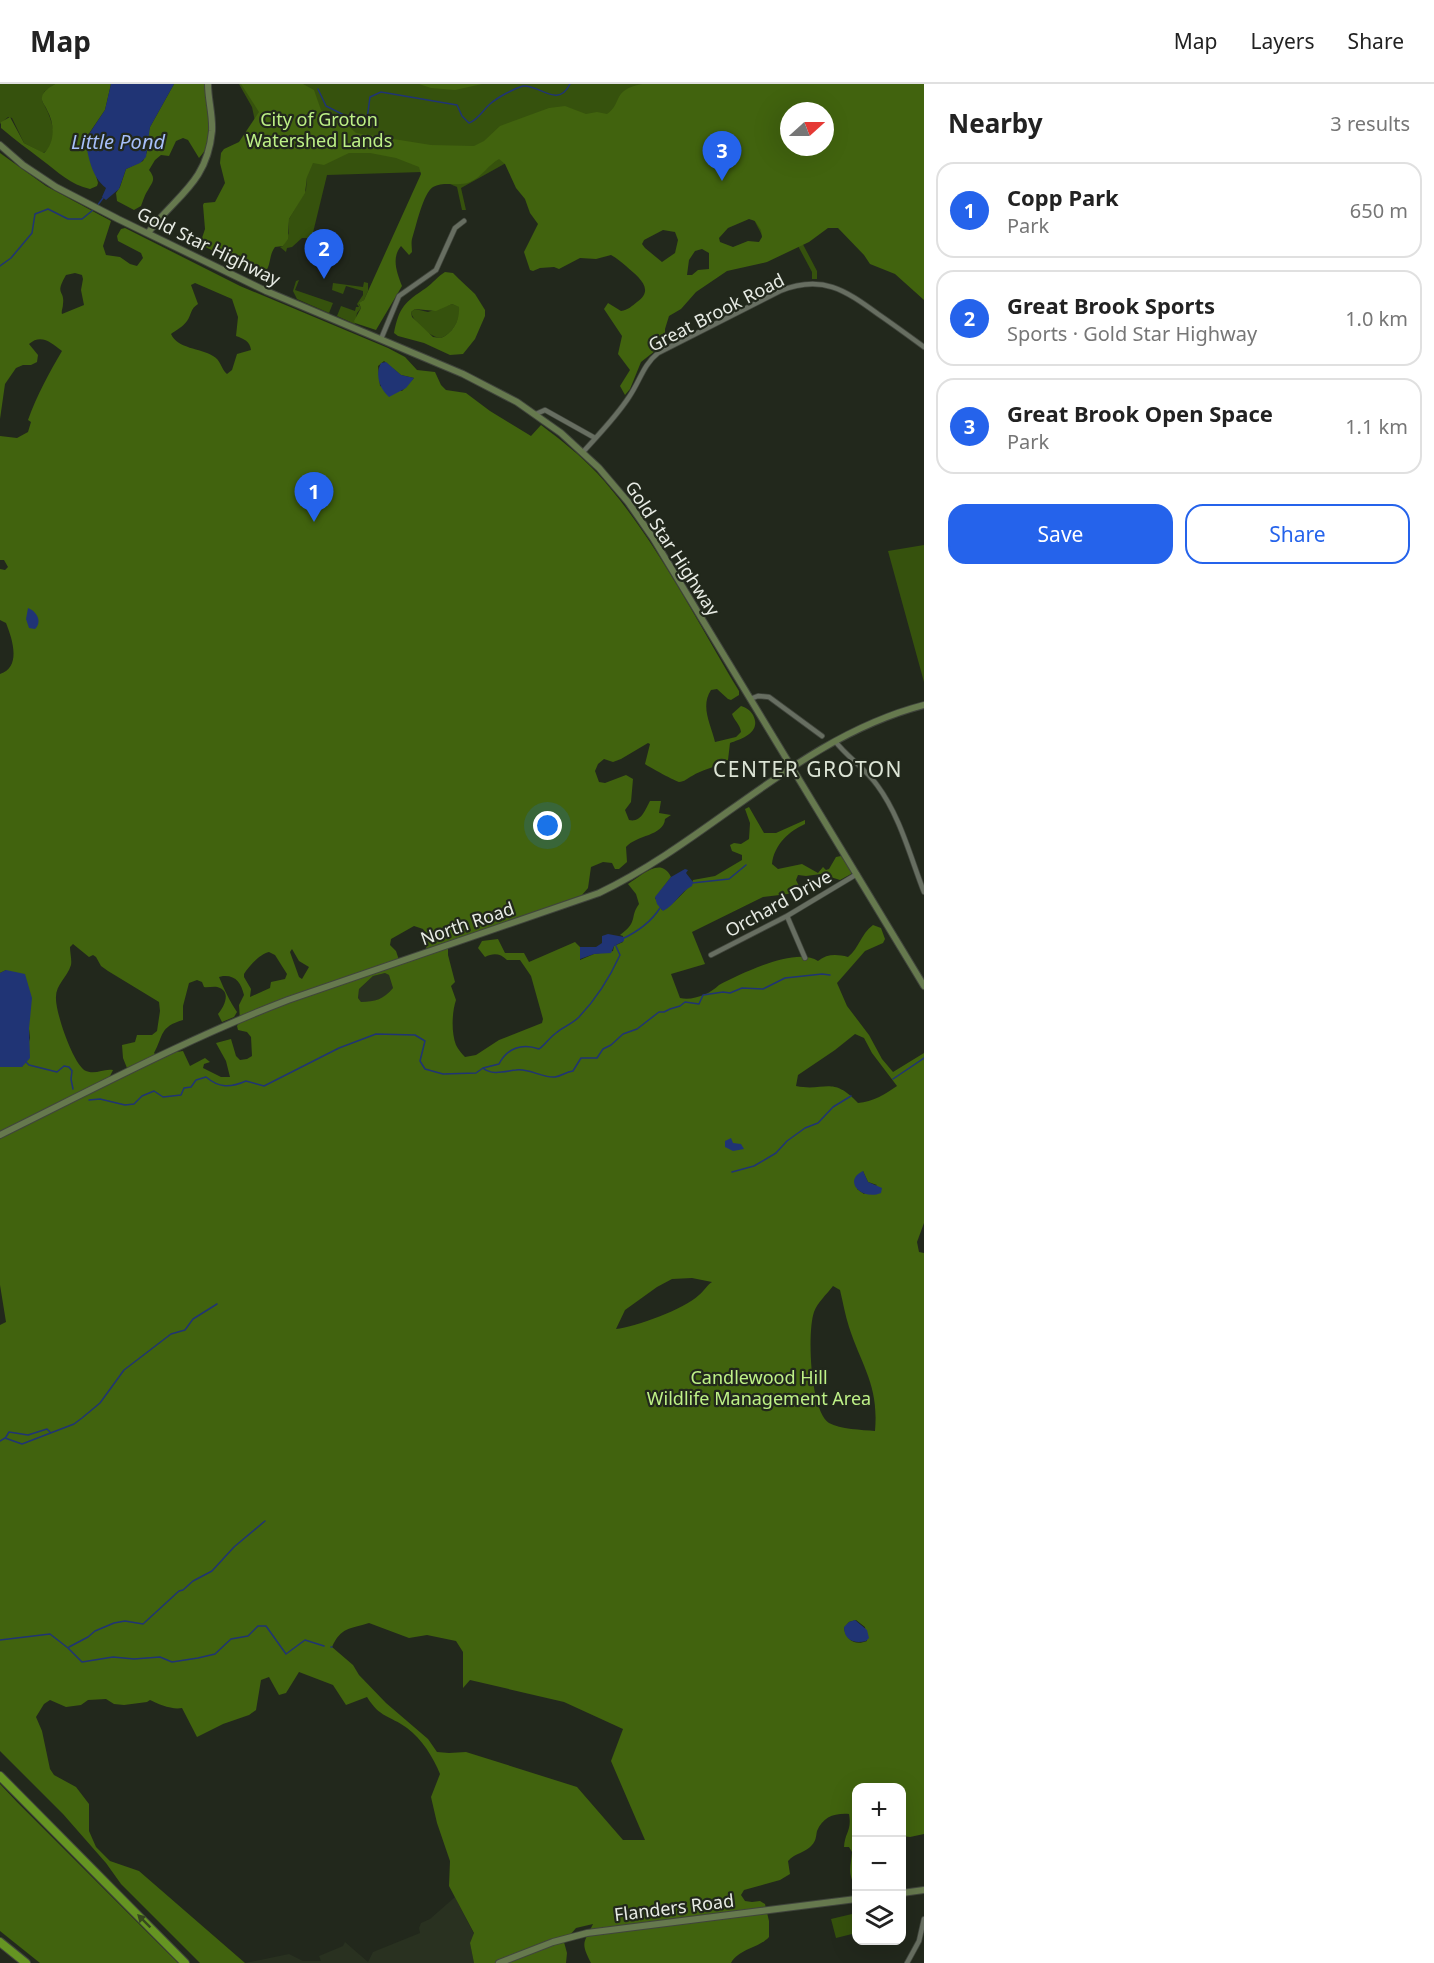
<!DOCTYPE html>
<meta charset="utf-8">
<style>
body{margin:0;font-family:"Noto Sans",sans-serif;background:#f2f2f2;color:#222}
.controls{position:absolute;right:18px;bottom:18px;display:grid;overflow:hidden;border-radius:12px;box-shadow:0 6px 24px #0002}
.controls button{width:54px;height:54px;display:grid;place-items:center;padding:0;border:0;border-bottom:2px solid #e0e0e0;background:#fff;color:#222;font:30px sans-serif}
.compass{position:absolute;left:780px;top:18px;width:54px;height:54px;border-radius:50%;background:#fff;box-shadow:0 6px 24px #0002;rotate:69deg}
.you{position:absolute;left:548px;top:742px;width:21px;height:21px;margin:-15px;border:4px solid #fff;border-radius:50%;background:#1a73e8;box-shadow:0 0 0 9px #1a73e833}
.badge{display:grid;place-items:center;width:39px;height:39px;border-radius:50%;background:#2563eb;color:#fff;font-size:20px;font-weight:700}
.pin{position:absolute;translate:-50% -50px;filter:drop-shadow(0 2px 3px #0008)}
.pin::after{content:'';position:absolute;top:32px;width:21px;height:18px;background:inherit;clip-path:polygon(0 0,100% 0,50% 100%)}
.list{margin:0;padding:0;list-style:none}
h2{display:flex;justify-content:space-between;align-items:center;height:78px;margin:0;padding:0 24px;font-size:26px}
h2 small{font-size:20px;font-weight:400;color:#767676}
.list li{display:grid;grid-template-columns:39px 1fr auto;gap:18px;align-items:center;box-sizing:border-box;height:96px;margin:0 12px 12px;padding:0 12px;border:2px solid #e0e0e0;border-radius:18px}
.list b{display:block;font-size:22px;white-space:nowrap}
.list p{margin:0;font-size:20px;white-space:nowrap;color:#767676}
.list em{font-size:20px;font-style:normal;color:#767676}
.actions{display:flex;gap:12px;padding:18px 24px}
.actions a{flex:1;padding:14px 0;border:2px solid #2563eb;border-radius:18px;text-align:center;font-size:21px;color:#2563eb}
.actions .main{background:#2563eb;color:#fff}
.icon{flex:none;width:33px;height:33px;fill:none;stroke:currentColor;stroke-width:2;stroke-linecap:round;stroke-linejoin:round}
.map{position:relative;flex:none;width:924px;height:1879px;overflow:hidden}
header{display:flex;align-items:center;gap:36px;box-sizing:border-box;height:84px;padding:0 30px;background:#fff;border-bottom:2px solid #e0e0e0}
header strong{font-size:28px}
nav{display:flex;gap:33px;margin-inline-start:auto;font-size:21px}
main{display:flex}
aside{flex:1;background:#fff}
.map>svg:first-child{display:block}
</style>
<header>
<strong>Map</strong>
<nav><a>Map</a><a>Layers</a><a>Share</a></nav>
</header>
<main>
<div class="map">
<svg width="924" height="1879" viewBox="0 0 924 1879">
<rect width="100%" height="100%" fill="#22281c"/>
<path fill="#293120" d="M385 889 389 891 393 904 391 907 383 914 370 919 361 918 358 914 359 905 373 892Z
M455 1813 474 1850 470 1859 474 1879H245L289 1870 303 1877H321L319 1872 343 1862 345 1858 368 1878 373 1868 420 1849 419 1844 421 1839 430 1835Z"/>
<path fill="#36520d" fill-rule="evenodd" d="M0 0H55L44 8 42 17C49 29 58 49 51 62 49 65 46 67 43 69L24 59 12 34 8 33 0 40Z
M239 0H924L822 133 797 149 817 187V195H812V188L789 145 765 157 752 132 506 79 461 104 466 126H462L457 103 422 88 327 91 310 161 307 154H302L292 163 287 164 286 168 280 163 283 162 289 149V135L306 106 307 92 256 42 252 23ZM789 27H825V63H789Z
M299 196 295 206 333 219 329 229 297 215 293 207 296 197Z
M364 198 368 199V207L364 216 359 220 361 224 357 229 355 240 337 232 341 222 355 227 356 223H359L357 220 363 211V207L346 202 343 210 332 206 333 199 363 203Z
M452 220 460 223C460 236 453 249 441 254 431 254 413 238 411 228L415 225 428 228Z
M924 461V598L888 467Z
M852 1830 856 1849 836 1854 831 1835Z"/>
<path fill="#41630e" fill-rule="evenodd" d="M55 0H111L105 26 86 54 98 99 97 102 90 105C71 101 58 88 42 76 28 65 15 56 1 44V38L10 33 24 59 44 69C55 59 55 40 47 26 45 21 41 18 42 13 43 7 50 3 55 0Z
M174 0H205C206 24 219 54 199 74L188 56 183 54 176 57 169 72 161 71 155 76 149 86C156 95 153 97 148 106 145 110 143 117 141 122L134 126 117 117 116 109 120 103 126 85 143 77 147 68V53L150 43Z
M241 0H303L314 6 321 26 338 33 356 49 431 61 474 62 484 57 500 42 549 24 565 22 586 30 597 28 607 30C623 19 611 6 642 0H924V216L895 190 870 180 864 171 838 144H828L809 158 767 178 727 187 696 208 681 225 669 232 665 245V259L641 278 630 305 625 311 620 302 630 286 618 270 622 252 604 225 608 219 621 227C628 226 632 222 637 218 656 205 637 192 626 182 621 178 617 174 611 171L596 175 580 174 559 185 554 183 540 184 533 187 530 186 524 168 538 140 530 129 525 115 516 104 505 80 499 75C488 81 482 93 470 98 459 103 444 97 433 103 423 109 416 143 412 155 411 159 412 164 412 168L409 171 401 162C391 174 397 189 402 202L376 246 355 239 354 237 361 224 359 219 364 216 421 90 419 83 396 74 370 69H349L324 81 313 79 307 93 305 109 289 135 288 155 283 162 275 163C268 172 272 183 263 190L203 162 201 157 205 145 203 121 204 119 215 118 225 99 220 79 221 69 224 65 239 58 259 28ZM789 27H825V63H789ZM749 135 755 137 761 146 762 153 759 158 748 157 733 163 720 158 719 154 728 144ZM663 146 675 148 678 156 675 169 662 178 645 164 642 160 644 156ZM702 165 709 169V185L698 186 692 191H687L689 176 695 167Z
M419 0H482L455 6 431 4Z
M0 69 46 102 111 137 103 162 106 171 120 173 130 180 137 182 143 174 141 169 118 157 117 152 121 145 125 144 240 202 388 264 405 273 417 286 435 288 441 301 446 306 466 309 490 327 531 352 541 341C561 356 580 371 597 389 653 450 696 536 739 607V611L731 616 728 615 717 605 711 606C700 623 711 640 715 658L736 653 741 648C740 640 735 638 732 630L741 622C747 624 750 626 753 631 762 648 742 655 730 659L728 676C717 683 703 685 692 692 688 694 684 698 679 698 677 698 649 683 645 680L650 660 648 659 621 675 613 678 604 675 598 680 595 687 599 698 605 699 626 691 633 695 631 718 625 726 629 736C641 739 645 726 650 717H661L659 729 671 731 665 735C664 752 636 751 626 763L627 778 619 785H615L612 779 603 778 591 783 588 804 582 811 448 858V871L455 898 451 902 456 916C452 928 451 948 456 961 458 965 462 970 465 973L476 971 499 956 542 939 543 935 531 892 520 876H507C500 869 493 869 485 873L478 864 482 857 498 855 505 869H524L529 878 575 858 580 863V876L594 870 613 867 614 862 623 858V852L620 851C639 837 629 834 639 820L636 810 628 800C642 791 661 772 671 793L655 814 662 826C669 825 692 801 693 796L715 792 742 776V771L732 767 730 761 734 759 741 760 749 755 750 739 745 725 749 723 764 749H776L805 736V740C789 747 774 761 772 780L778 785 802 780 818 789 823 783 826 786 829 785 836 773 841 772 851 786V790L840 796 821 790 806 792 798 791 796 796 799 802 788 810 763 813 692 848 705 880 671 890 680 914C693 917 710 910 719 901 741 890 796 862 818 877 827 870 836 870 848 873 860 863 860 851 873 841L881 844 885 855 883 859 865 867 837 899 847 922 869 951 882 975 893 988 924 969V1139L917 1158 919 1168 924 1169V1750L910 1753 902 1752V1704H856V1802C847 1792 851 1780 852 1768L849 1763H844C845 1748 852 1747 849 1730 834 1729 823 1733 817 1747 816 1752 816 1757 812 1761 807 1768 795 1769 788 1777L790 1790 780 1796 744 1806 741 1811 745 1817 752 1818 760 1817 765 1820 769 1837V1853C758 1865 740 1864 731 1879H591C580 1858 584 1859 593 1840L576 1844 564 1858 567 1869 566 1879H474L470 1859 474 1849 449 1802 450 1777 437 1739 431 1713 440 1690C433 1673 422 1655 407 1644 389 1631 380 1634 367 1613L346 1621 333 1601 299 1588 286 1609 279 1611 269 1593 261 1596 256 1626 249 1631 223 1640 197 1653 182 1624C172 1626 158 1620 150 1616L147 1618 124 1621 114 1620 106 1615 88 1616 81 1621 66 1623 50 1616 44 1620 36 1633 42 1647 50 1685 54 1691 76 1703 89 1720V1747L96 1763 110 1777 139 1787 245 1879H200L121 1800 106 1779 63 1730 0 1667V1241L6 1238 0 1201V983H22L30 954 29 945 6 886 0 889V590C22 583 12 554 6 539L0 536V485L5 486 8 483 4 476H0V352L17 354 28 348 31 338 28 336C37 311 49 289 62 267 52 259 41 249 29 260L38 271 37 278 31 281H23L16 284 5 300 0 335ZM75 189 82 191 83 195 81 206 84 221 62 230C61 227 63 224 63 220 65 205 54 212 66 191ZM195 199 232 215 238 233 236 252C244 255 250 257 251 266L237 270 232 286 227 290C221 285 221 276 213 272 200 264 178 265 171 250 176 246 183 243 187 237 192 230 190 225 198 220L191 201ZM384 277 401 291 414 294 402 307 380 302 378 282ZM414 842 423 845 427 852 426 867 399 876 396 867 390 861 391 855ZM73 860 89 873 93 871 96 873 101 882 108 887 159 918 160 927 157 947 152 951H137L135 958 122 961 123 974 127 984 125 987 109 994 113 986C104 984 96 991 86 987 73 981 56 929 56 915 55 901 67 894 71 881 72 876 70 869 70 863ZM292 865 299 877 309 883 302 895 299 893 290 868ZM269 868 275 871 287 890 285 895 271 898 270 904 250 913 251 905 244 893V890C249 882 260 870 269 868ZM385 889 389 891 393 904C384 915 375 918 361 918L358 914 359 905 373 892ZM223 892C236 891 241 899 244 911L239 921 240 937 237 942 238 946 247 948 251 953 252 972 247 975 240 976 236 972 231 955 216 959 226 977 230 993H221L203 984 204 980 210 978 205 974 190 982 183 967 156 971 154 969C164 951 159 943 183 936V922L189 899 197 896 202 898 204 903C209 904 215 901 220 904 231 909 224 923 218 930L222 938 234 933 237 928C230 918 224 905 219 893ZM855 950 864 954 872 969 897 1002C885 1010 873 1018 858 1019 832 991 825 1008 796 1002L798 991 835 966ZM863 1087 868 1098 877 1101 864 1110 857 1105ZM692 1194 712 1198C707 1201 704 1207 699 1211 684 1225 636 1243 616 1245L625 1226 657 1203 672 1195ZM833 1202 840 1206C843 1218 845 1231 849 1243 862 1283 879 1301 875 1347 862 1346 840 1345 829 1339 810 1327 807 1248 814 1228 817 1219 827 1210 833 1202ZM856 1536 865 1543 867 1557C855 1562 846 1556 844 1544L849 1538ZM369 1539 409 1554 427 1551 456 1557 463 1568V1604L470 1596 564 1618 623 1645 611 1677 645 1756H623L577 1703 466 1668 449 1669 437 1668 428 1655 386 1619 359 1591 353 1581 332 1563C341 1543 350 1545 369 1539Z
M445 188 453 189 459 195 475 210 485 226V232L475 255 463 270 450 271 424 259 398 252 394 249C399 223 405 218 426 204 433 199 438 192 445 188ZM452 220 459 223C460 236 453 249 441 254L433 253 412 233 411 228 415 225 436 227Z
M0 1700 17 1718 178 1879H40L0 1847Z"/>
<path fill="#203475" d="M111 0H174L150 43 146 73 140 79 126 85 119 105 106 116 102 113 106 104C91 92 89 74 85 56L105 26Z
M386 278 401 291 414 294 406 304 389 313C379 304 375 290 381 279Z
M28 524C36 527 43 537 35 545L29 544 26 535Z
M685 785 688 786 686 789 693 798 692 802C680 808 675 821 663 827L657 820 655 813 671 793Z
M608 850 624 853V857L614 862 611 869 594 870 580 875V863H596L602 859V852Z
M6 886 25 890 32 914 29 945 30 974 22 983H0V889Z
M731 1054 733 1059 741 1060 744 1065 733 1067 725 1063V1057Z
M863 1087 868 1098 882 1104 881 1109C862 1117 842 1097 863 1087Z
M855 1536 867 1546 869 1554 866 1557C854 1560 844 1556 844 1543L849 1538Z"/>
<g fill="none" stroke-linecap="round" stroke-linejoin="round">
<path stroke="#203475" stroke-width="1.5" d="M318 5 326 22 344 31 353 40 367 35 370 13 381 8 457 21 462 32 469 39C479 35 482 27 490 20 498 13 513 5 523 2 539 0 558 25 570 0
M97 122 103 114
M0 182 11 174 32 149 35 130 48 125 68 135H82L93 126
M692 799 729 795 746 781
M622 855C637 848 651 838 660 824
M26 978 29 981 57 988 64 982 69 983 72 987 71 995 73 1005
M483 984C492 992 506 987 516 986 530 984 541 994 555 993 561 992 566 988 573 987L581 974H597L603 965 611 961 623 950 637 945 659 928H664L670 925 680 922 685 918 699 920 703 911 723 908 730 909 742 904 763 905 785 894 822 890 830 891
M893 995 924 974
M89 1016 100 1015 125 1021 134 1020 142 1012 154 1007 163 1013 181 1011 184 1004 191 1003 196 996 206 993C219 1004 230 1004 246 997L264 1002 339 964 376 950 415 951 425 957 420 977 425 985 443 990 476 989 483 984 499 980C507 964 522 959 539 965 546 960 549 954 556 949 563 943 572 940 579 933 596 915 610 893 620 871L615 860
M732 1088 754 1082 776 1069 787 1057 805 1044 818 1039 833 1023 851 1012
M6 1353 9 1348 28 1351 47 1345 50 1348
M0 1357 5 1354 22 1360 74 1340 82 1334 100 1319 124 1286 171 1250 185 1246 193 1235 217 1220
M0 1556 50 1550 68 1564 82 1578 113 1573 134 1575 160 1573 172 1578 198 1574 215 1570 231 1555 248 1552 258 1542H266L286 1570 305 1556 324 1562
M69 1563 88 1553 95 1547 114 1539 125 1537 143 1540 179 1507 183 1506 193 1497 212 1487 234 1463 265 1437
M331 1563H332"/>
<g stroke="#40453c" stroke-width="6">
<path id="street" d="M381 255 399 212 436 186 455 144 464 137
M536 330 545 326 595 354
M583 368C599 350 616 333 629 313 640 297 643 281 658 269L780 207C822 190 845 206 878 230 894 241 909 252 924 263
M750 615 758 612 769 613 822 652
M835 657C847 673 865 684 877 701 900 732 910 772 924 808
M787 832 805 874
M711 871 787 832 857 790
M907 1879 919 1857 924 1835"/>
</g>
<g stroke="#40453c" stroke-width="8">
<path id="secondary" d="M0 61 23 81 56 103 118 135 266 207 463 290 517 318 561 349 599 384 628 418 653 454 924 902
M148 149C175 112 207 100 212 47 213 31 208 16 208 0
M0 1051C95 1004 189 954 288 916L599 809C712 755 800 653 924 621
M902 1809 924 1806
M499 1879 553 1858 587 1849 856 1815"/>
</g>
<g stroke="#40453c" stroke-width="10">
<path id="highway" d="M0 1692 185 1879
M0 1858 26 1879"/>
</g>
<use href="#street" stroke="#676e61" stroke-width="4.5"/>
<use href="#secondary" stroke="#66794e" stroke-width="6"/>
<use href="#highway" stroke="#659422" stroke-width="8"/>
</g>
<defs><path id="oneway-solid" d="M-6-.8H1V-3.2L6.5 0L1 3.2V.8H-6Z" transform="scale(1.5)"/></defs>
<use fill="#36481e" href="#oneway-solid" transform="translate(144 1837) rotate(-135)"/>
<g text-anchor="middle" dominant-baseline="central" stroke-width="4.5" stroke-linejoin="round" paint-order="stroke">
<g font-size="18" fill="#bef187" stroke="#22281c">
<text x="319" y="35">City of Groton<tspan x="319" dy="21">Watershed Lands</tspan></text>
<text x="759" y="1293">Candlewood Hill<tspan x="759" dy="21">Wildlife Management Area</tspan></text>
</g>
<g font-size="18" fill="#e7ebe4" stroke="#22281c">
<text transform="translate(209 162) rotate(26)">Gold Star Highway</text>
<text transform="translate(716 228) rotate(-27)">Great Brook Road</text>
<text transform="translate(673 464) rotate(57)">Gold Star Highway</text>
<text transform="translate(778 819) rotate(-29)">Orchard Drive</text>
<text transform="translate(467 839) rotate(-19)">North Road</text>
<text transform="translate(674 1823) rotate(-7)">Flanders Road</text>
</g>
<g font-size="20" font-style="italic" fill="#a7bff9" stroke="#22281c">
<text x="118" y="57">Little Pond</text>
</g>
<g font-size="21" letter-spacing="1.5" fill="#dde5d6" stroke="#22281c">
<text x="808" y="685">CENTER GROTON</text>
</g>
</g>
</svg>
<div class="controls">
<button>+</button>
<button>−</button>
<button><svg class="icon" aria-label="layers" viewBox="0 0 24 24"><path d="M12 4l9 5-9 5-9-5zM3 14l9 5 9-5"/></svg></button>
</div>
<svg class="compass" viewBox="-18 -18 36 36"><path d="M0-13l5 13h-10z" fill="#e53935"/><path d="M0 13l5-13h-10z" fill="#767676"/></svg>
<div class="you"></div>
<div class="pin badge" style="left:314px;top:438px">1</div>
<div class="pin badge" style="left:324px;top:195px">2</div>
<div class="pin badge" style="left:722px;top:97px">3</div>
</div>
<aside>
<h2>Nearby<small>3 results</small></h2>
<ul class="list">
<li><span class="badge">1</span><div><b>Copp Park</b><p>Park</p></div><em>650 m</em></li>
<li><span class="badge">2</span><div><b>Great Brook Sports</b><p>Sports · Gold Star Highway</p></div><em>1.0 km</em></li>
<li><span class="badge">3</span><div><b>Great Brook Open Space</b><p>Park</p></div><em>1.1 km</em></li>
</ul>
<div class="actions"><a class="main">Save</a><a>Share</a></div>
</aside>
</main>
